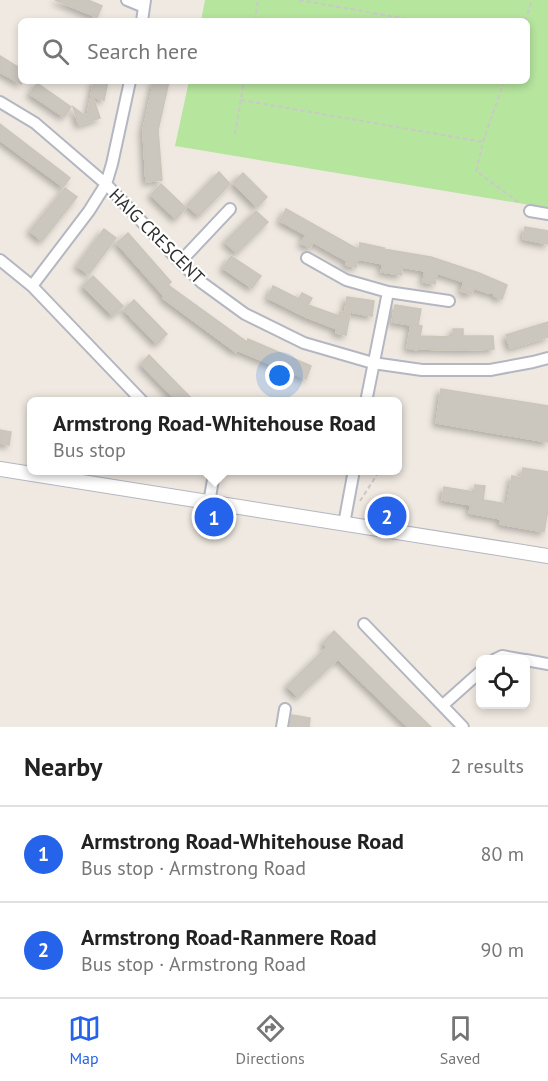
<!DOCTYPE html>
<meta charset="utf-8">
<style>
body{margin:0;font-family:"PT Sans",sans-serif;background:#f2f2f2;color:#222}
.controls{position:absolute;right:18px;bottom:18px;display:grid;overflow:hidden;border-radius:9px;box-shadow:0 3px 9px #0003}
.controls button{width:54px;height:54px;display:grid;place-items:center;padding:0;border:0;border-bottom:2px solid #e0e0e0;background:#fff;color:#222;font:30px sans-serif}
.you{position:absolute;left:280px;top:376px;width:21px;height:21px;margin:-15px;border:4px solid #fff;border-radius:50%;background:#1a73e8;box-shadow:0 0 0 9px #1a73e833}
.badge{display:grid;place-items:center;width:39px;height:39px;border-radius:50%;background:#2563eb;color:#fff;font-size:20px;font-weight:700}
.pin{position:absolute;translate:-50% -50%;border:3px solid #fff;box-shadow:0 2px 6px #0006}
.popup{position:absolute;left:27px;top:397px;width:375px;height:78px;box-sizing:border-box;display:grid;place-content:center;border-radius:9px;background:#fff;filter:drop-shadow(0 2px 4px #0005);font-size:20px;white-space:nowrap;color:#767676}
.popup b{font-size:22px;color:#222}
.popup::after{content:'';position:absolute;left:50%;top:100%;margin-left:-12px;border:12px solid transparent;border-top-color:#fff}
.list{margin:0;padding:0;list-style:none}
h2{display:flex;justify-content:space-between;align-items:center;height:78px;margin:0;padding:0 24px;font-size:26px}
h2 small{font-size:20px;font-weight:400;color:#767676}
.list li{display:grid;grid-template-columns:39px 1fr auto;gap:18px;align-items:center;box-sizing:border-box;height:96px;padding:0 24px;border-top:2px solid #e0e0e0}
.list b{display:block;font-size:22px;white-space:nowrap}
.list p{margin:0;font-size:20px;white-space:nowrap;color:#767676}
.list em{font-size:20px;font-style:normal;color:#767676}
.icon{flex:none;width:33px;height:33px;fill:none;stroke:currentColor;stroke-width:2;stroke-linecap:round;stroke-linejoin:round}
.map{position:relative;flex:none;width:548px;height:727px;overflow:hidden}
.search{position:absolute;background:#fff;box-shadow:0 3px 9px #0003;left:18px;right:18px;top:18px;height:66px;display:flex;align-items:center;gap:15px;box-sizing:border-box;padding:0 21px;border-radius:9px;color:#767676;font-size:22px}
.sheet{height:270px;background:#fff}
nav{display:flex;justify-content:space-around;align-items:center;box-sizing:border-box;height:84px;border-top:2px solid #e0e0e0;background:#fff;font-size:16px;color:#767676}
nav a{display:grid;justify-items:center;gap:3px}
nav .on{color:#2563eb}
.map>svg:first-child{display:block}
</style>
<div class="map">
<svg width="548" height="727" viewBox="0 0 548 727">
<defs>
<filter id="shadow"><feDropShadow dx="-3.5" dy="3.5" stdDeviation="3" flood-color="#0004"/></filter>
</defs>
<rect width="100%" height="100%" fill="#efe9e1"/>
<path fill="#b6e59e" d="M205 0H548V208L175 146 189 81H527V21H201Z"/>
<path fill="#cbc7bf" stroke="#cbc5ba" stroke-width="1.5" filter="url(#shadow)" d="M55 0H88L102 6 97 17Z
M0 56 21 69V84L0 72Z
M94 81H108L104 100 93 97 100 118 79 125 73 107 87 117Z
M154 81H169L158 130 162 180 146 182 143 130Z
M37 83 71 107 64 117 30 94Z
M0 124 70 178 63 187 0 140Z
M219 172 230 184 199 216 187 205Z
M243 173 267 197 257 207 233 183Z
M161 184 186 208 176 219 151 195Z
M65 188 77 197 42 241 30 231Z
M286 209 359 250 360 243 384 248 383 249 431 257 479 273 507 285 502 299 494 296 493 292 488 293 474 288 471 294 461 291 464 282 437 273 435 284 423 282 425 271 402 267 401 275 381 272 383 264 358 259 356 267 346 265 347 261 313 242 310 248 301 243 306 235 280 221Z
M256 211 268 222 237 253 225 242Z
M525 227 548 231V244L523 239Z
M104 229 116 238 89 274 77 266Z
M128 233 171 282 168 285 247 342 248 339 311 366 306 379 237 350 236 352 163 298 164 296 117 243Z
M231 256 261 276 252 288 223 268Z
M93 276 123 306 113 316 83 286Z
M273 286 299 299 302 293 312 298 308 305 339 316 340 312 350 314 346 335 336 333 337 329 306 317 268 298Z
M347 297 374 301 372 316 345 311Z
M134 300 167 334 157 344 124 310Z
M395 305 421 309 418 325 422 326 420 336 453 337V329H463V336H493L494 349 462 350 418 349 417 350 407 348 411 325 392 322Z
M548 322V337L510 348 506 335Z
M149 355 195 402H178L141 364Z
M441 389 548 406V442L436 423Z
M0 430 11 432 9 445 0 443Z
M523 468 548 472V509L544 532 500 524 501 519 469 513 471 505 442 500 444 487 474 492 475 485 485 486 483 500 507 504 512 476 521 478Z
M334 631 403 700 431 727H408L338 659 298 697 287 686 327 647 323 643Z
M292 715 310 718 309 727H290Z"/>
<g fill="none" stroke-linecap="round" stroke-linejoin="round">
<g stroke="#b4b7c1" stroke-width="14">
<path id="minor" d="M127 0 144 7
M142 21 145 0
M0 102 35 123 106 184 180 262 201 282 245 314 304 343 373 363 422 370H490L533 362 548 358
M530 211 548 214
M307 258 346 280 388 292 449 301
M0 260 32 286 143 402
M180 262 230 209
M32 286 89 211 106 184 112 164 130 81
M366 402 388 292
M209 503 214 474 210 470
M344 524 354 470
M364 624 463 727
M494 660 502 656 524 660
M526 660 548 664
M443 705 480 672
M282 727 285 709"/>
</g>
<g stroke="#b4b7c1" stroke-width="16">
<path id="tertiary" d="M0 469 548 556"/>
</g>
<path stroke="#c9c9c9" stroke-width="2" stroke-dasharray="4.5 3" stroke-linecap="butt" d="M299 0 419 21
M255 21 258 0
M525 21 532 0
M504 81 483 142 476 171 521 204
M241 100 483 142
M235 134 244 81
M397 447 398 446
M360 501 380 470"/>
<use href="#minor" stroke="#fff" stroke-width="10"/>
<use href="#tertiary" stroke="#fff" stroke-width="14"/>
</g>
<g text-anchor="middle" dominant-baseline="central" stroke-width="4.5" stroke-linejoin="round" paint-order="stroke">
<g font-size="18" fill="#2e2e2e" stroke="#fff">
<text transform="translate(157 236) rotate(45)">HAIG CRESCENT</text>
</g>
</g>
</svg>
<div class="controls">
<button><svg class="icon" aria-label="locate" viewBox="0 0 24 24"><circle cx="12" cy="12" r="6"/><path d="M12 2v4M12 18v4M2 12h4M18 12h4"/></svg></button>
</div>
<div class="you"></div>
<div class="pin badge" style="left:214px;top:517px">1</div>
<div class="popup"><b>Armstrong Road-Whitehouse Road</b>Bus stop</div>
<div class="pin badge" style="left:387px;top:516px">2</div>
<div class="search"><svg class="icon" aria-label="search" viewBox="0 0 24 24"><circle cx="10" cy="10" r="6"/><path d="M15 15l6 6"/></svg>Search here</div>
</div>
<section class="sheet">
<h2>Nearby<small>2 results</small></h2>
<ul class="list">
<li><span class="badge">1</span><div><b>Armstrong Road-Whitehouse Road</b><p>Bus stop · Armstrong Road</p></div><em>80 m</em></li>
<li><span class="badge">2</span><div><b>Armstrong Road-Ranmere Road</b><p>Bus stop · Armstrong Road</p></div><em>90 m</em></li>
</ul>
</section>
<nav>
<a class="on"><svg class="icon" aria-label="map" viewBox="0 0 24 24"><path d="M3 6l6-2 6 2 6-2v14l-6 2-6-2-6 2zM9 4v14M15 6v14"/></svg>Map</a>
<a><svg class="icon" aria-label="directions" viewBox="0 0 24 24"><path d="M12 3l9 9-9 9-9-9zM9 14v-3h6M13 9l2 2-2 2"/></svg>Directions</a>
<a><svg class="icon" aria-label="saved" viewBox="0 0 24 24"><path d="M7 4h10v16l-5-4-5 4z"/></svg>Saved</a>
</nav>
